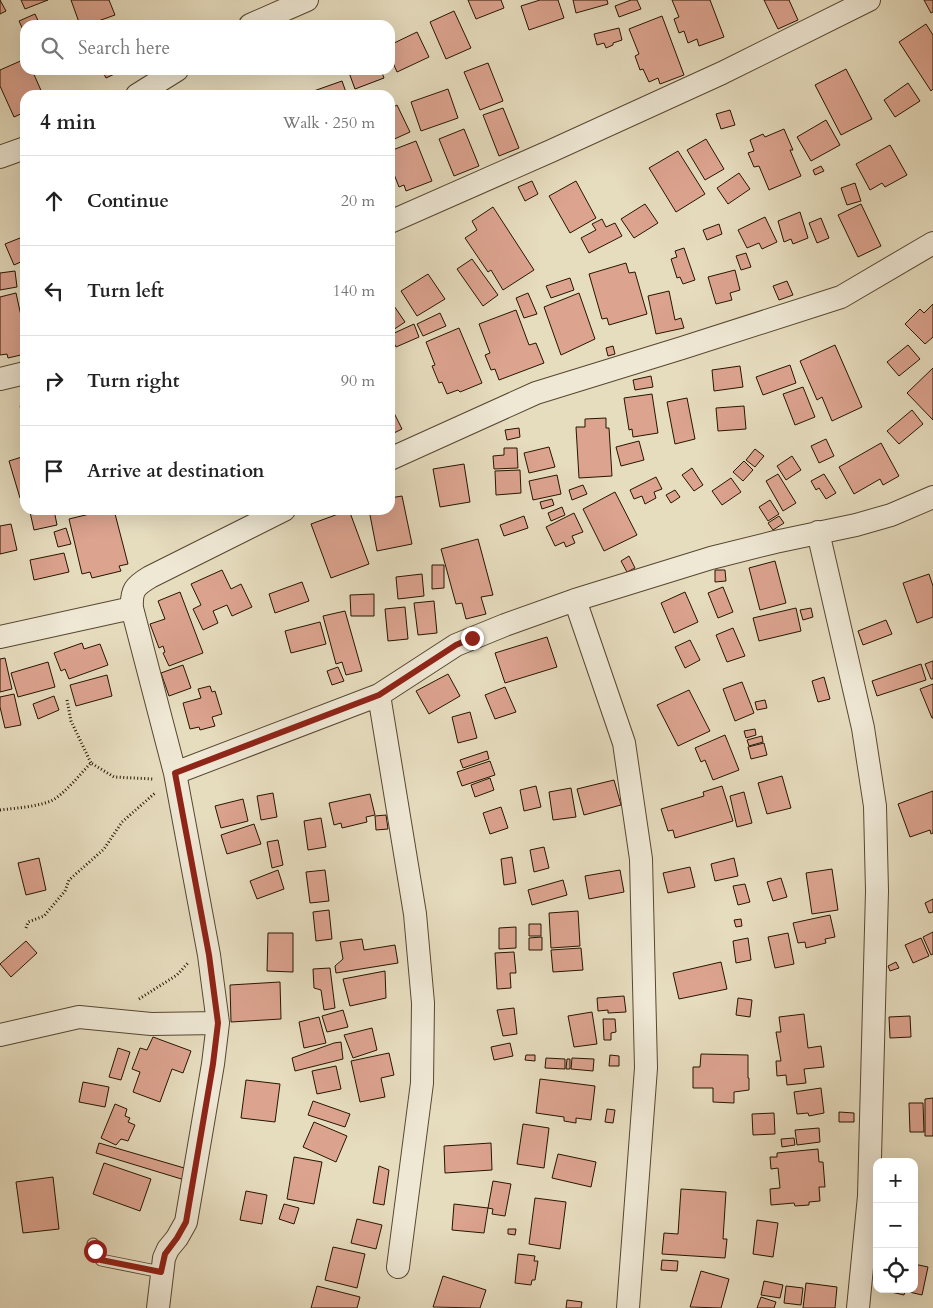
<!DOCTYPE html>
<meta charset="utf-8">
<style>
body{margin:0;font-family:Cardo,serif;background:#f6f6f6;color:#222}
.controls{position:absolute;right:15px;bottom:15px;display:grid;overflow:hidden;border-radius:10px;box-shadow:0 5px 20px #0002}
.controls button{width:45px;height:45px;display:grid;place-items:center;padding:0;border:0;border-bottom:1px solid #e0e0e0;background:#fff;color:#222;font:25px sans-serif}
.stop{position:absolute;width:15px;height:15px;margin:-11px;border:4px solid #8f2418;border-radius:50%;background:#fff}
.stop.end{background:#8f2418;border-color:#fff;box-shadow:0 1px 5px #0008}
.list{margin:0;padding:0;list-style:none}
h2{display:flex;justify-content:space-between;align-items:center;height:65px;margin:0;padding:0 20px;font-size:21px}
h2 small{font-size:16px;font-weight:400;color:#767676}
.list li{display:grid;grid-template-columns:32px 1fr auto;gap:15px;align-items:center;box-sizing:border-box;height:90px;padding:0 20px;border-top:1px solid #e0e0e0}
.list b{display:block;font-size:19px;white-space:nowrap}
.list em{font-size:16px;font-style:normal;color:#767676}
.icon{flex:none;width:28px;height:28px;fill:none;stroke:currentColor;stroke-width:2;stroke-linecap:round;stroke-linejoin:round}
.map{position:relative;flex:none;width:933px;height:1308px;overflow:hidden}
.search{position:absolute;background:#fff;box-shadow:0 5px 20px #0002;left:20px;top:20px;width:375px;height:55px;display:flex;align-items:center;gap:12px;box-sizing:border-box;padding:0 18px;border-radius:15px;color:#767676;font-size:19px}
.panel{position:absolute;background:#fff;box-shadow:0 5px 20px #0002;left:20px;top:90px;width:375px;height:425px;border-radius:15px}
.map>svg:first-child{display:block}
</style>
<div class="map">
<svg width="933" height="1308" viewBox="0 0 933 1308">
<rect width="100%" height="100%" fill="#e6dcbe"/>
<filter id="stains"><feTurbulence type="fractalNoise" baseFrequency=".004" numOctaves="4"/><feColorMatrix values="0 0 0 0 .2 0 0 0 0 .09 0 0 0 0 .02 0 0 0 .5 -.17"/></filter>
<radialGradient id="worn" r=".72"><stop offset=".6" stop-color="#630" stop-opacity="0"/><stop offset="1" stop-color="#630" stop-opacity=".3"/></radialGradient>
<path fill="#dca38f" stroke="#271500" d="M0 0 6 11 0 14Z
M21 0H48L25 9Z
M71 0H109L115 15 87 25H80Z
M468 0H501L504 8 476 19Z
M540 0H558L564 18 529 30 521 6Z
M573 0H607L608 4 576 13Z
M631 0H637L641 9 619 17 615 6Z
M672 0H710L724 37 699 46 697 39 688 43 684 31 679 33 674 19 679 17Z
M764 0H789L798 20 778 29Z
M924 0H933V12L931 13Z
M454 11 471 48 446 59 430 22Z
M35 14 40 25H25V34L19 21Z
M662 16 684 75 660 84 658 78 649 82 643 69 640 70 635 56 639 54 629 29Z
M926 24 933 35V89L931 91 899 42Z
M619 28 622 40 613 43V45L606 48 604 43 597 45 594 34Z
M417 32 429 57 397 72 390 56V45Z
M25 59V70H32L43 95H25V112L14 117 0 86V70Z
M488 63 503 101 480 110 464 72Z
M846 69 872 119 841 135 815 85Z
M102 70H123L106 78Z
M348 70H381L384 78 355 89Z
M342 81 347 95H309L308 93Z
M908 83 920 101 895 117 884 100Z
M448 89 458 118 421 131 411 102Z
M397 105 410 132 390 141V109Z
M503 108 519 148 499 156 483 115Z
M730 110 735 125 721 129 716 114Z
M826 120 840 145 811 161 797 137Z
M464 129 479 166 454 176 439 139Z
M784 129 793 150H790L801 176 769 190 759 166 754 167 748 153 754 151 750 140 763 134 765 137Z
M706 139 724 169 705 180 687 150Z
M416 141 432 181 406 191 404 185 399 187 390 164 394 161 390 151Z
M890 145 907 175 885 187 882 183 870 190 856 164Z
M678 151 705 194 676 212 649 168Z
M821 166 824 171 815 175 813 170Z
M739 173 750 189 728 204 717 188Z
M532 181 538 194 525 201 518 187Z
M576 181 596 218 570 233 549 196Z
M855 183 861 201 847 205 841 188Z
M645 204 658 223 634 238 621 219Z
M861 204 881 246 858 257 838 215Z
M493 207 534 270 503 290 491 270 488 272 465 238 477 230 472 221Z
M800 212 808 238 793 244 791 239 784 242 778 221Z
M765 217 777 242 762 249 759 243 747 248 738 230Z
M821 218 829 238 817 243 809 223Z
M602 219 606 227 615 223 622 236 589 253 581 238 596 230 592 224Z
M719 224 722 234 707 240 703 230Z
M20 238 25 250V260L14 265 5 244Z
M684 248 695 280 683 284 680 277 677 278 671 259 677 257 675 251Z
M746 253 751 267 741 270 736 256Z
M472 259 498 295 483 306 457 269Z
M626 263 629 273 635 272 647 314 609 325 607 318 602 319 589 274Z
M735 270 740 290 730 293 732 300 716 304 708 277Z
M15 271 17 287 0 290V273Z
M428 274 445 299 417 316 401 291Z
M570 278 574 290 551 298 546 286Z
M787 281 793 295 779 300 773 286Z
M669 291 675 320 681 318 684 328 656 334 648 296Z
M16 293 25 334V354L8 358 7 354 0 355V297Z
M528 293 537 314 524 318 516 298Z
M579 293 595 339 561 355 544 307Z
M390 300 405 322 390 332Z
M933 304V337L925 344 905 324 920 309 924 313Z
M516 310 529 345 536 343 544 363 499 380 495 369 491 370 485 355 490 353 479 324Z
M440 313 446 326 423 336 417 324Z
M414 324 419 337 396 347 390 335Z
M459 328 482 383 460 392 458 390 447 394 442 382 439 383 432 366 435 365 426 342Z
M835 345 862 407 832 421 822 397 817 400 800 361Z
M908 345 920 359 899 376 887 362Z
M613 346 615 354 608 356 606 348Z
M790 365 796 383 763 395 756 377Z
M740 366 743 387 714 391 712 370Z
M933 368V420L907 393Z
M651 376 653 387 635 390 633 380Z
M803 387 815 417 795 425 783 394Z
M652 394 658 433 633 437 632 429 629 430 624 398Z
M687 398 695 439 675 444 667 402Z
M25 404V423L20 406Z
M390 405 402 429 390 435Z
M744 406 746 429 718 431 716 408Z
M912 410 923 424 899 444 887 431Z
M606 418V428H609L612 476 579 478 576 427H585V419Z
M519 428 520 437 507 440 505 430Z
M826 439 834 456 819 463 811 446Z
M639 441 644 460 621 466 616 447Z
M881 443 899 476 883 485 880 479 854 494 839 467Z
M549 447 555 467 529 473 524 453Z
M504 448H517L518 468 494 469 493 456 504 455Z
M755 449 764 456 755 467 746 460Z
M25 456V497L20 498 9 461Z
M792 456 801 470 786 480 777 466Z
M744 461 753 470 743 481 733 472Z
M464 464 470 502 440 507 433 469Z
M692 468 703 485 694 491 682 475Z
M520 470 521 493 496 495 495 471Z
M778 474 796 503 783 511 766 481Z
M824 474 836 493 826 499 819 488 816 490 811 481Z
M557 475 561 494 533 500 529 481Z
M656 477 662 489 654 492 656 498 645 504 642 496 634 499 630 490Z
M731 478 741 492 722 505 712 491Z
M583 485 587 494 572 500 569 490Z
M675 490 680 497 671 503 666 495Z
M615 492 637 535 604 551 583 509Z
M402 496 412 544 377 551 369 510H390V498Z
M552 499 554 505 542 509 540 502Z
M770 500 779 514 768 521 759 507Z
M562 507 565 515 551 521 548 513Z
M39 510H54L57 525 34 530 30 512Z
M106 510H114L128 564 119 566 121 571 92 578 90 572 82 574 69 519Z
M349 510 369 564 331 578 311 524Z
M574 513 583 532 572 536 575 543 566 547 564 542 555 546 546 527Z
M524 516 528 528 504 536 500 525Z
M779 516 784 523 773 530 768 523Z
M11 524 17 550 0 554V526Z
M66 528 71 544 58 547 54 532Z
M478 539 493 595 481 597 486 614 466 619 462 603 456 604 441 549Z
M64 553 69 572 34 580 30 560Z
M629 556 635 568 627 572 621 561Z
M775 561 786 603 760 610 749 568Z
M432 565H444V588L432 589Z
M222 570 231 589 241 584 252 607 232 616 227 605 213 611 218 623 203 630 193 609 201 605 191 584Z
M715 570H725L726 581 715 582Z
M422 574 424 596 398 599 396 577Z
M929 574 933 586V617L917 623 903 583Z
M302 582 309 601 275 613 269 594Z
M723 587 733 612 718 618 708 593Z
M180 592 203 653 169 666 163 653 165 652 163 646 159 648 150 624 165 619 158 601Z
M685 592 698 622 674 633 661 603Z
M374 594V616H351L350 595Z
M434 601 437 633 418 635 414 603Z
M405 607 408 639 388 641 385 609Z
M796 608 801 631 759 641 753 618Z
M811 608 813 617 803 620 800 610Z
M345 611 362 671 346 675 342 662 336 664 323 616Z
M886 620 892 634 863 645 858 631Z
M320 622 326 644 291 653 285 631Z
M733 628 745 656 727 662 716 635Z
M547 637 557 667 505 683 495 653Z
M690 640 700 660 685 668 675 647Z
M82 643 84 649 100 644 108 665 69 679 65 669 61 671 54 653Z
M5 658 12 689 0 692V659Z
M933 661V679H931L925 664Z
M48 662 55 687 18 697 11 673Z
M921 664 926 680 877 696 872 681Z
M183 665 191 688 169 696 161 673Z
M338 667 344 681 332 685 327 671Z
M448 674 460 696 429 714 416 691Z
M107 675 112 696 76 706 70 685Z
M824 677 830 699 818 702 812 681Z
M742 682 754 713 735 721 723 689Z
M933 684V718H932L920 689Z
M210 686 212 692 215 691 222 714 212 717 215 726 200 730 199 727 190 729 183 703 201 698 198 689Z
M505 687 516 712 495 719 485 695Z
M689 690 710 731 678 746 657 705Z
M14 694 21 725 5 728 0 707V697Z
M54 696 59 710 38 719 33 704Z
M765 700 767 708 757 710 755 702Z
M470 712 477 738 458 743 452 717Z
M755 729 756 735 746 738 744 731Z
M725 735 739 770 713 780 705 760 701 762 695 748Z
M762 736 763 742 749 746 747 740Z
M764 743 767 755 751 759 748 747Z
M487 751 489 759 463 768 460 760Z
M490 761 495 775 462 786 457 772Z
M782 776 791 808 767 814 758 783Z
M490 778 494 790 475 797 471 785Z
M614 780 621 805 584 815 577 789Z
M536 786 541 807 524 811 520 790Z
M722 786 733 821 675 838 673 830 668 831 661 809 704 796 703 792Z
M571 788 576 817 553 820 549 792Z
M933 791V833L931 834 930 830 910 837 898 804Z
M744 792 752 823 737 827 730 796Z
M273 793 277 817 261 820 257 796Z
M370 794 375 815 366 817 367 822 342 828 341 823 334 825 329 803Z
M243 799 248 821 221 828 215 806Z
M501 807 508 828 490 834 483 813Z
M386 815 388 829 376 830 375 816Z
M321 818 326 847 308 850 304 821Z
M254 824 261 844 227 854 221 835Z
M278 840 283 865 272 868 267 842Z
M544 847 549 868 534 872 530 850Z
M512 857 516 883 504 885 501 859Z
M39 858 46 890 26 895 18 863Z
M734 858 738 876 715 881 711 864Z
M690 867 695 887 668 893 663 873Z
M832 869 838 910 812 914 806 873Z
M278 870 284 889 257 899 250 881Z
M325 870 329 901 310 903 306 872Z
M620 870 624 892 589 899 585 876Z
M781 878 787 897 773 901 767 882Z
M563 880 567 895 532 905 528 890Z
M745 884 750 902 738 905 733 886Z
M933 899V912L929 913 925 903Z
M329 910 332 939 316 941 313 912Z
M578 911 580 946 551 948 549 913Z
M830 915 835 937 825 939 826 943 806 948 805 942 798 943 793 923Z
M741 919 742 926 736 927 734 920Z
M529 924H541V936H529Z
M516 927V948L499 949V928Z
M933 932V954L931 955 923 937Z
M268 933H293V972L267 971Z
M788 933 794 964 775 968 768 937Z
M542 937V950H529V938Z
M748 938 751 960 736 963 733 941Z
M921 938 929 956 913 963 905 945Z
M362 939 364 950 395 945 398 963 336 973 335 966 343 959 340 942Z
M26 941 37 953 11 977 0 964Z
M581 948 583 970 553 972 551 950Z
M514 952 516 973H510L511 988 497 989 495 953Z
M721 962 727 989 679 999 673 973Z
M896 962 899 968 890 971 888 966Z
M330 968 335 1008 324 1010 321 990 314 988 313 969Z
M385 971 386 998 350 1006 343 979Z
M280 982 281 1019 231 1022 230 985Z
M624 996 626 1012 608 1013V1010L598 1011 597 998Z
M738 998 752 1000 750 1017 736 1015Z
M514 1008 517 1034 503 1036 497 1010Z
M343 1010 348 1027 327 1032 322 1016Z
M592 1012 597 1044 574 1047 568 1016Z
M804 1014 808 1048 821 1046 824 1067 804 1069 806 1083 787 1085 786 1075 777 1076 776 1061H781L776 1032H781L779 1017Z
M910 1016 911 1037 890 1038 889 1017Z
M319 1017 326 1043 304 1048 299 1022Z
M603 1019H615L616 1032 611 1033V1040H604Z
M372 1028 377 1050 353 1058 344 1035Z
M153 1037 191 1051 183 1073 172 1069 160 1102 133 1092 140 1072 132 1069 140 1048 147 1050Z
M341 1042 343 1059 295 1071 292 1058 334 1043Z
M510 1043 513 1056 494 1060 491 1047Z
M118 1048 130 1052 121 1080 109 1077Z
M389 1053 394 1075 381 1078 385 1097 360 1102 351 1061Z
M701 1054 748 1055V1078H749V1090L734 1092V1103L713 1102V1088H693V1067H700Z
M526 1055H535V1061L525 1060Z
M610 1055 619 1056V1066H609Z
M546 1058 565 1059V1069L545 1068Z
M572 1058 594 1059 593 1071 571 1069Z
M567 1059H570V1069H566Z
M336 1066 341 1089 317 1094 312 1071Z
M540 1079 595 1086 591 1120 576 1118V1123L564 1121V1117L536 1113Z
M246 1080 280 1084 275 1122 241 1118Z
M83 1082 109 1087 105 1107 79 1102Z
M821 1088 824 1113 809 1116 808 1113 797 1114 794 1092Z
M933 1098V1136H925V1099Z
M313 1101 350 1114 345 1127 308 1115Z
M909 1103H923L924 1132H910Z
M115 1104 127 1109 125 1116 130 1118 128 1122 135 1125 128 1141 121 1139 116 1145 101 1138Z
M607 1109 615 1110 613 1123 605 1122Z
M839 1112 854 1113V1122H839Z
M774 1113 775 1134 753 1135 752 1114Z
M314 1122 347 1136 336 1162 303 1147Z
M523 1124 549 1128 544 1168 517 1164Z
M819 1128 820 1142 797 1145 795 1130Z
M794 1138 795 1145 782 1147 781 1139Z
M99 1143 191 1170 188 1181 96 1153Z
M491 1143 492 1170 445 1173 444 1146Z
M818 1149 819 1162H823L825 1187H819L820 1201 809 1202V1205L795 1206 794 1203 771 1205 770 1189 780 1188 778 1168 771 1169 770 1157H777V1153Z
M558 1154 596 1162 591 1187 552 1178Z
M294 1157 322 1162 314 1204 287 1199Z
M104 1163 151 1179 140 1211 93 1194Z
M379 1166 389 1170 384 1205 373 1203Z
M53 1177 59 1229 23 1233 16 1182Z
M493 1181 511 1184 505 1216 492 1214 493 1209 488 1208Z
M681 1189 726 1192 723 1239H727L725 1258 662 1254 664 1233 678 1234Z
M246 1191 267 1195 262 1224 240 1220Z
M535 1198 566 1202 560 1249 529 1244Z
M284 1204 299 1208 294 1224 279 1219Z
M454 1204 488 1208 484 1233 452 1230Z
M357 1219 382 1225 376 1249 351 1243Z
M757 1220 778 1223 773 1257 753 1254Z
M508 1229H516L515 1235 508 1234Z
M333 1247 365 1254 357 1288 325 1280Z
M518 1254 535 1256 534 1261H538L535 1280H532L531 1285 515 1283Z
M662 1260 678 1261 677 1271 661 1270Z
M914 1264 928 1267 922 1295 905 1291 904 1295 891 1292 892 1289H914Z
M701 1271 729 1279 721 1308 690 1307Z
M443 1276 486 1290 480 1308 433 1307Z
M764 1281 783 1285 780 1298 761 1295Z
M806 1283 837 1287 835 1308H803Z
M317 1286 360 1297 357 1308H311Z
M786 1286 803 1288 801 1305 784 1303Z
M761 1297 776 1302 774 1308H757Z
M567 1300 582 1302 581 1308H566Z"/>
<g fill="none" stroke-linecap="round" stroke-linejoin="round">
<g stroke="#574730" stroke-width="13">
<path id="lane" d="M93 1244 95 1251 101 1260 161 1272"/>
</g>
<g stroke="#574730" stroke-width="24">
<path id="street" d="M250 25 307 0
M137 95 177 70
M0 157 25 148
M390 222 551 151 722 73 869 0
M0 379 25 373
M390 459 536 393 682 348 841 297 933 243
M818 532 863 728 875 806 877 891 869 1196 858 1308
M575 600 624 743 641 859 646 1068 628 1308
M0 637 132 608
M379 695 415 914 423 1003 422 1083 398 1267
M175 773 379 695 456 645 505 625 575 600 711 558 775 542 856 525 891 515 933 497
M0 1035 79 1017 151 1024 218 1023
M158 1308 164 1258 168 1249 177 1238 186 1222 213 1064 218 1023 209 955 175 773 132 608C131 590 135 586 150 577L284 510"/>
</g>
<path stroke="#271500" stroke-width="3" stroke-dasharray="1 2.5" stroke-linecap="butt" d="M67 700 71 721 91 763
M0 810C17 808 35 807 51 801 66 793 79 775 91 763L114 777 153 779
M26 928 28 922 44 916 65 891 69 880 104 849 122 822 155 793
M139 999 177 975 188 963"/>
<use href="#lane" stroke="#efe8d5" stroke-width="11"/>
<use href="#street" stroke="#efe8d5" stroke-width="22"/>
</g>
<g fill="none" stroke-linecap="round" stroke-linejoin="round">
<path stroke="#8f2418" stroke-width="6" d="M95 1251 101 1260 161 1272 165 1254 177 1238 186 1222 213 1064 218 1023 209 955 175 773 379 695 456 645 472 638"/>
</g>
<rect width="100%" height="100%" filter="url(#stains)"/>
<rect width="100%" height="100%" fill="url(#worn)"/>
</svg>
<div class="controls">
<button>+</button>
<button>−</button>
<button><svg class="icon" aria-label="locate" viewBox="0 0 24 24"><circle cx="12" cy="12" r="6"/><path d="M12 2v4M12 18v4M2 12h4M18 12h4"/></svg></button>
</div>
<div class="stop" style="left:95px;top:1251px"></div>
<div class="stop end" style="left:472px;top:638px"></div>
<div class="search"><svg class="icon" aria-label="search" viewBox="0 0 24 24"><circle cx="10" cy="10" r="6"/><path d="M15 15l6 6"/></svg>Search here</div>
<section class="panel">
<h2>4 min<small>Walk · 250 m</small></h2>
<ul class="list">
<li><svg class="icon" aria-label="ahead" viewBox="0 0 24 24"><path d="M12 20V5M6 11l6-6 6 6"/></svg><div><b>Continue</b></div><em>20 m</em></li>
<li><svg class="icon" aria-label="left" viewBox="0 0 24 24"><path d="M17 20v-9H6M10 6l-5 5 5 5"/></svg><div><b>Turn left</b></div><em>140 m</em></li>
<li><svg class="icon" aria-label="right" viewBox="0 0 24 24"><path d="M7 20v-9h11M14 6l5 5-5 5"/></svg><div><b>Turn right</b></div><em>90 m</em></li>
<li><svg class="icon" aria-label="arrive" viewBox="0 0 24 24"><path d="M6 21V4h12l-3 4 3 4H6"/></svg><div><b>Arrive at destination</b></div></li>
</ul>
</section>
</div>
